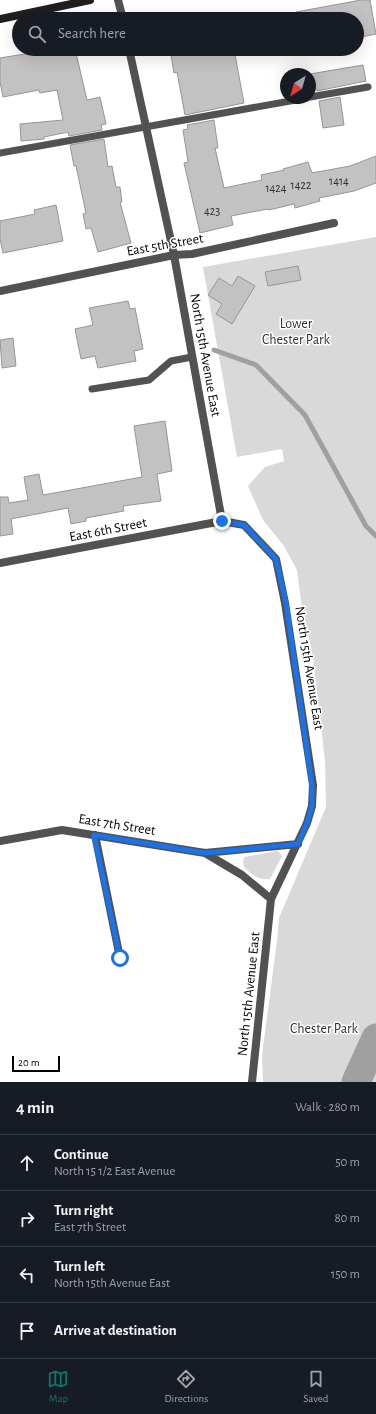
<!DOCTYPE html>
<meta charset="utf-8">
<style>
body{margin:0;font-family:"Alegreya Sans",sans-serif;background:#242831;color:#f1f3f6}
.compass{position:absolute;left:280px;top:68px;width:36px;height:36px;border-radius:50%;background:#171b24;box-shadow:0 4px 16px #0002;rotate:217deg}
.scale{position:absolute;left:12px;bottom:10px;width:48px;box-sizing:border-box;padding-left:4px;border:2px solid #000;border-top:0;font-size:11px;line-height:14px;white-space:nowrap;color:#000;-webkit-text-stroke:3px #fff;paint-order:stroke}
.stop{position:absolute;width:12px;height:12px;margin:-9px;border:3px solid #1a73e8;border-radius:50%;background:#fff}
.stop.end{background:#1a73e8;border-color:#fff;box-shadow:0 1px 4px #0008}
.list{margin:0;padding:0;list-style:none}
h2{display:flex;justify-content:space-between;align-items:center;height:52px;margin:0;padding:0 16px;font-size:17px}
h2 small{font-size:13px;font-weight:400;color:#9ea1a6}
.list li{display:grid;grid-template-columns:26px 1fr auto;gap:12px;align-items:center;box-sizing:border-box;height:56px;padding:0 16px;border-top:1px solid #363941}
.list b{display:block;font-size:15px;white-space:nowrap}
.list p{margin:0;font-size:13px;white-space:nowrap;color:#9ea1a6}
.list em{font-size:13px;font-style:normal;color:#9ea1a6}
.icon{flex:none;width:22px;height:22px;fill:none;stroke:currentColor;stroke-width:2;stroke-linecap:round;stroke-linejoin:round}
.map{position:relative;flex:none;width:376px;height:1082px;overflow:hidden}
.search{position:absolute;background:#171b24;box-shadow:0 4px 16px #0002;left:12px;right:12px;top:12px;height:44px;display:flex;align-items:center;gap:10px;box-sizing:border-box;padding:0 14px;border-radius:22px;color:#9ea1a6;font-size:15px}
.sheet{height:276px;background:#171b24}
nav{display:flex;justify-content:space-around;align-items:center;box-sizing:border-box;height:56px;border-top:1px solid #363941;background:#171b24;font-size:11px;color:#9ea1a6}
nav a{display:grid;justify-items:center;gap:2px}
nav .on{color:#0f766e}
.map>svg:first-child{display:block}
</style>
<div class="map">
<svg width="376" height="1082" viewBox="0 0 376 1082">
<rect width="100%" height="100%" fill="#fff"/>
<path fill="#d9d9d9" d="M376 237V1082H263L262 1055 277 941 279 918 326 807V802L325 761 313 656 301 601 297 570 284 546 263 520 248 486 265 467 284 461 282 449 237 457 203 267Z
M276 851H278L282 856 270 879C259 881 251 874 244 867L243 860 245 857Z"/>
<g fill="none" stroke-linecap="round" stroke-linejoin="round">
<path stroke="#a0a0a0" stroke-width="5" d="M214 350 256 365 305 415 366 526 376 536"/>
<path stroke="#a0a0a0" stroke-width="29" d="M356 1082 376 1038"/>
</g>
<path fill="#c2c2c2" stroke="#969696" d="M361 0H370L376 34 357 38V19H297L296 12Z
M55 49H75L87 100 100 97 106 124 101 125 102 130 69 136 68 132 44 137V139L21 141 20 124 63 120 57 90 40 93 39 90 3 97 0 82V58Z
M170 49H234L244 103 185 115 177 72 174 73Z
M363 65 366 81 317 91V89L310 90V74Z
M340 97 344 125 323 128 319 101Z
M214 120 218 148H215L224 188 262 180 261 175 284 170 283 169 308 162 312 173 350 166 376 156V183L354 191 319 198 320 201 295 208 294 204 269 210 268 209 231 216 233 225 200 233 184 163 188 162 183 130 188 129 187 125Z
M104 139 108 167 112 166 116 187H120L122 202H120L131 243 98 252 91 228 86 229 83 214 86 213 76 166H74L70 145Z
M56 205 63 241 3 253 0 239V221L35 214 34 210Z
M298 266 301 280 268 286 265 272Z
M238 276 255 286 232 324 216 314 222 304 208 295 219 278 232 286Z
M128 301 130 309 135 308 143 349 134 351 136 361 98 368 95 356 81 359 75 329 93 325 89 308Z
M13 338 16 366 2 368 0 340Z
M165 421 172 471 157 474 161 501 123 506 124 511 86 518V521L71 524 68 508 11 519 13 534 0 536V497H8L9 503 28 500 24 477 39 474 43 495 142 477 134 426Z"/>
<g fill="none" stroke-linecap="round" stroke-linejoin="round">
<path stroke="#525252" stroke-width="7" d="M310 97 368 87
M0 153 307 98
M92 389 149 380 171 361 192 357"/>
<path stroke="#525252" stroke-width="8" d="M118 0 123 19
M129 49 174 255 222 521 244 525 276 559 285 603 313 785 312 806 307 823 271 899 252 1082
M0 291 174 255 192 254 334 223
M0 563 222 521
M95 835 120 958
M0 841 62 830 205 853 298 844
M205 853 242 875 271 899"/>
<path stroke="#1f1f1f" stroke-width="8" d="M0 19 90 0"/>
</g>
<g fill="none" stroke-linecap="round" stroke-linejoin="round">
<path stroke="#1a73e8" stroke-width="5" d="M120 958 94 835 205 853 298 844 307 823 312 806V785L286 603 276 559 244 525 222 521"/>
</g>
<g text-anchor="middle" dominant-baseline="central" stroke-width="3" stroke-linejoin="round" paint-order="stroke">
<g font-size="12" fill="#303030">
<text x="339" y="181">1414</text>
<text x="301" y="185">1422</text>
<text x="276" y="188">1424</text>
<text x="212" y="211">423</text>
</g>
<g font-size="14" fill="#000" stroke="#fff">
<text transform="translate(165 245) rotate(-10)">East 5th Street</text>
<text transform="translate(205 355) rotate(80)">North 15th Avenue East</text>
<text transform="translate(108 530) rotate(-11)">East 6th Street</text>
<text transform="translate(309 668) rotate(81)">North 15th Avenue East</text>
<text transform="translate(117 825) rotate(9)">East 7th Street</text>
<text transform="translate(249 994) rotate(-84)">North 15th Avenue East</text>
</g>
<g font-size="14" fill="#303030" stroke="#fff">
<text x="296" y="324">Lower<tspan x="296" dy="16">Chester Park</tspan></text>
<text x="324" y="1029">Chester Park</text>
</g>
</g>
</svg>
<svg class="compass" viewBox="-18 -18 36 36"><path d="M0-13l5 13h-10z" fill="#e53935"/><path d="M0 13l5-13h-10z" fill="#9ea1a6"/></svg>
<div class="scale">20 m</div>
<div class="stop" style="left:120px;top:958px"></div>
<div class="stop end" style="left:222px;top:521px"></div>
<div class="search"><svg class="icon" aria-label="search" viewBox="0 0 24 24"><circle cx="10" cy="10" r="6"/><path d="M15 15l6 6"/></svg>Search here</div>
</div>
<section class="sheet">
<h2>4 min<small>Walk · 280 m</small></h2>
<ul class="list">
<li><svg class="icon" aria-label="ahead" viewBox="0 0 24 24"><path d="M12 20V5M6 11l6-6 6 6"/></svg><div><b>Continue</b><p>North 15 1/2 East Avenue</p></div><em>50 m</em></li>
<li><svg class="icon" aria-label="right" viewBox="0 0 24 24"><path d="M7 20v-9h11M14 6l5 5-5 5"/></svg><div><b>Turn right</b><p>East 7th Street</p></div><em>80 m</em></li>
<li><svg class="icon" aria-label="left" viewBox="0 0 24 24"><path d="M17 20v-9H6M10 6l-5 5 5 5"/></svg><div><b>Turn left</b><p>North 15th Avenue East</p></div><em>150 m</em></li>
<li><svg class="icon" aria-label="arrive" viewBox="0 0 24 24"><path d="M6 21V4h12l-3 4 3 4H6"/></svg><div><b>Arrive at destination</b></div></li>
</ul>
</section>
<nav>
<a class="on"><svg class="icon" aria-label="map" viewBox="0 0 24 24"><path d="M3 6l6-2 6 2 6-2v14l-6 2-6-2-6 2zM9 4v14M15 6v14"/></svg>Map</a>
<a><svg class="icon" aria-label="directions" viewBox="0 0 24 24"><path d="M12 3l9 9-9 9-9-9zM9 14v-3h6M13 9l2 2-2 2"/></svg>Directions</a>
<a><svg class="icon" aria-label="saved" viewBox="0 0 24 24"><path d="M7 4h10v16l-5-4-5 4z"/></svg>Saved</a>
</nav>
